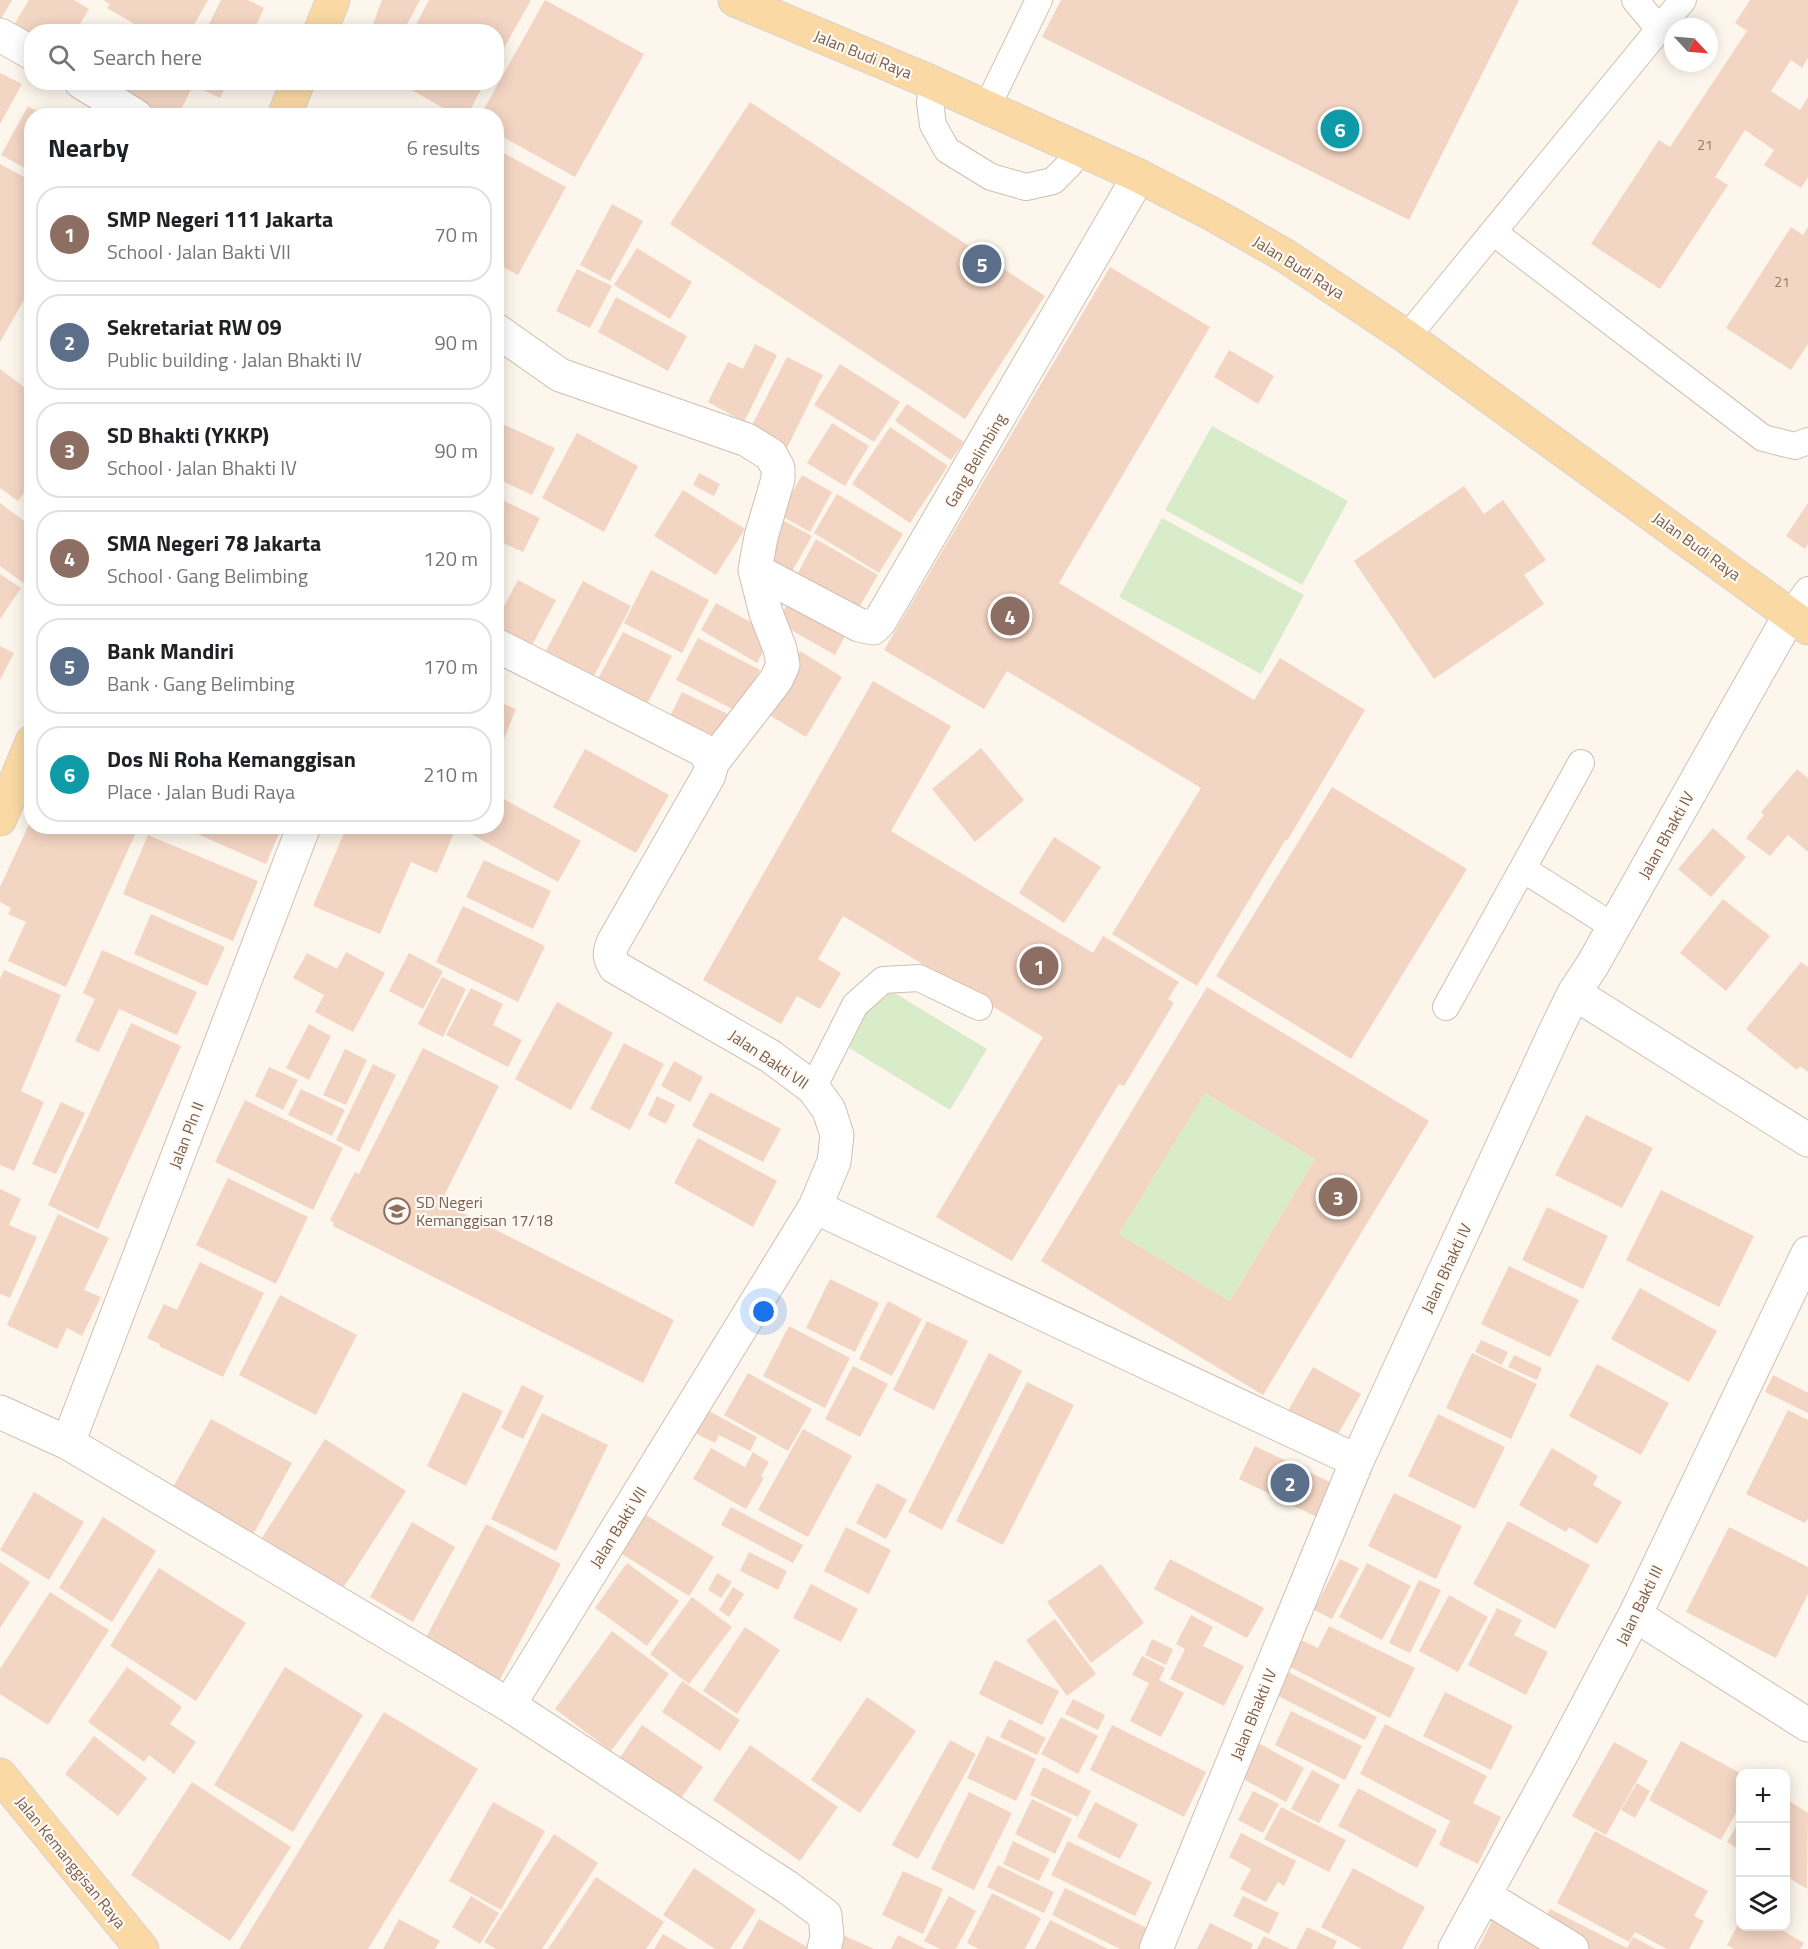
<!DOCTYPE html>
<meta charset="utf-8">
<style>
body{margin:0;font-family:"Titillium Web",sans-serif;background:#f2f2f2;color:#202124}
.controls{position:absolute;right:18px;bottom:18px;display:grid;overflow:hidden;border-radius:12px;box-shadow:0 3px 15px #0003}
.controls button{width:54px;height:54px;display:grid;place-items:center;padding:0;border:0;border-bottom:2px solid #e0e0e0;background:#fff;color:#202124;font:30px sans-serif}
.compass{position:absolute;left:1664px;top:18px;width:54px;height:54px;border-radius:50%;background:#fff;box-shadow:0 3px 15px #0003;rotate:116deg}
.you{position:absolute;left:764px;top:1312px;width:21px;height:21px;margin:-15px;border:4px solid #fff;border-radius:50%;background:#1a73e8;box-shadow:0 0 0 9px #1a73e833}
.badge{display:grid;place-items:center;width:39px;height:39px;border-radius:50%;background:#e76f51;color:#fff;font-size:20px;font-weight:700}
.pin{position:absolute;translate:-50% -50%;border:3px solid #fff;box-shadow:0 2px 6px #0006}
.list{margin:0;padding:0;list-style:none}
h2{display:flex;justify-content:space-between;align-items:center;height:78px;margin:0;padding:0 24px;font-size:26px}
h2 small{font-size:20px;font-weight:400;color:#757577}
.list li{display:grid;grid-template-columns:39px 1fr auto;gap:18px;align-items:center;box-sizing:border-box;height:96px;margin:0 12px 12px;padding:0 12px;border:2px solid #e0e0e0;border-radius:24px}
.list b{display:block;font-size:22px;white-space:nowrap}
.list p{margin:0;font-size:20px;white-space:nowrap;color:#757577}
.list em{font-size:20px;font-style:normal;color:#757577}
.icon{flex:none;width:33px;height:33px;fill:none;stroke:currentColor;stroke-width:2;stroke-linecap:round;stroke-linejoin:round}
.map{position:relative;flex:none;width:1808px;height:1949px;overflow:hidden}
.search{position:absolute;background:#fff;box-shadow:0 3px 15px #0003;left:24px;top:24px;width:480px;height:66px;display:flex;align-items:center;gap:15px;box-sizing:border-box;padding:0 21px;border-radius:24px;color:#757577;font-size:22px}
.panel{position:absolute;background:#fff;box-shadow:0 3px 15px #0003;left:24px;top:108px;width:480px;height:726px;border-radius:24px}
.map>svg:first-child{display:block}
</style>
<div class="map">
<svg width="1808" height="1949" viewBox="0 0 1808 1949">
<rect width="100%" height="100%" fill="#fdf6ec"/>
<path fill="#d8ecc9" d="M1212 426 1348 501 1302 585 1165 510Z
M1162 518 1304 595 1261 674 1119 597Z
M883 986 987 1049 950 1110 846 1046Z
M1205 1093 1315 1159 1230 1301 1119 1234Z"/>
<path fill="#f3d5c3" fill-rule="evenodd" d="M0 0H12L0 21Z
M29 0H74L89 9 75 32H32V40L12 28Z
M103 0H208L190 32H148L107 8 110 4Z
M221 0H248L264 8 253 32H205Z
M382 0H420L403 32H370Z
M429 0H531L496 62V32H412Z
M545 0 644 54 575 177 496 133V116H480Z
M1061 0H1519L1409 220 1042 37Z
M1750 0H1808V58L1802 68 1791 60 1771 91 1800 110 1808 97V177L1801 188 1764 165 1774 150 1745 130 1715 177 1728 185 1660 289 1591 244 1659 140 1670 147 1747 31 1735 23Z
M0 73 22 84 0 124Z
M120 82H228L220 98 193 85 178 116H160L115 93Z
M398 82H485L467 116H457Z
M750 102 1045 296 965 419 670 224Z
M28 106 45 116H32V172L1 155Z
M496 149 566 187 518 275 496 263Z
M0 164 32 181V286L0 342Z
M612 204 643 221 610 281 580 265Z
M1791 227 1803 235 1808 227V344L1791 370 1726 328Z
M637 248 692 282 670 319 614 285Z
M1110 267 1210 327 1059 583 1254 700 1280 658 1365 710 1287 841 1286 839 1197 986 1112 934 1201 788 1007 671 984 709 884 650Z
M577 269 612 286 590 328 556 311Z
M616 297 687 336 668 371 598 332Z
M755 344 777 355 744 422 708 402 728 362 743 369Z
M1229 350 1274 376 1258 404 1214 377Z
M787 357 823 375 786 450 749 431Z
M840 364 900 402 874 442 814 405Z
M0 369 32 393V483L18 501 0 488Z
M907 404 964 442 951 460 895 421Z
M496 421 555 448 532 495 496 478Z
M832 423 869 446 845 486 807 463Z
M890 427 948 466 910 523 852 484Z
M577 433 638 466 604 532 542 498Z
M699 473 720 484 714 496 693 485Z
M802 475 832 492 810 532 780 515Z
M1464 486 1484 514 1503 500 1546 560 1524 575 1544 604 1434 679 1354 561Z
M683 490 745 529 716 575 654 536Z
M837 494 903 534 879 573 814 533Z
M496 497 540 518 523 552 496 540Z
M0 503 32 527V584L29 587 0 566Z
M1808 503V544L1805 549 1786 536Z
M784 521 812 536 786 582 758 566Z
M816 539 878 575 854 616 792 584Z
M651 570 709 600 682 653 624 623Z
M0 574 21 588 0 619Z
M518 580 556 600 527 655 496 640V621Z
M583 581 631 606 588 687 540 662Z
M791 598 848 630 835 655 777 622Z
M716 603 772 634 757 663 701 630Z
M623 632 672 656 642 714 593 688Z
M698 638 760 670 738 712 676 680Z
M0 646 14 653 0 680Z
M800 651 842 677 806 737 764 712Z
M873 681 951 726 891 831 1093 953 1103 936 1179 982 1168 999 1174 1003 1124 1086 1119 1084 1012 1261 936 1217 1043 1037 843 916 818 959 841 973 820 1009 797 996 781 1024 703 980Z
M682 692 734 717 718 751 666 724Z
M496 701 516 709 498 754 496 753Z
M981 748 1024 800 975 842 932 789Z
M585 749 669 795 636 853 553 807Z
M1797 769 1808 778V852L1788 835 1770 856 1746 838 1764 815 1761 812Z
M1332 787 1467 869 1351 1059 1216 976Z
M496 795 581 841 558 882 471 834 475 826H496Z
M32 818V826H139L66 987 8 961 26 922 8 914 11 908 0 902V887Z
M179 826H282L266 864Z
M347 826 456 828 437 873 411 862 380 934 313 906Z
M1713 828 1746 857 1711 897 1678 869Z
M148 835 258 881 233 941 123 894Z
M1054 837 1101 867 1064 923 1019 893Z
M484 860 551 891 533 929 466 897Z
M1723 899 1770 936 1726 991 1680 953Z
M463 906 545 946 518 1002 436 962Z
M151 914 225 947 207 986 134 954Z
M102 950 197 992 177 1035 119 1009 99 1052 75 1041 95 999 83 993Z
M346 952 385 973 353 1032 315 1012 324 995 293 978 307 953 337 969Z
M409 953 443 971 423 1009 389 991Z
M1801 962 1808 967V1072L1800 1066 1797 1070 1746 1029Z
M4 970 61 995 21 1091 44 1102 14 1171 0 1165V979Z
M442 977 466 989 443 1037 418 1024Z
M1207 987 1429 1121 1263 1395 1041 1261ZM1205 1093 1315 1159 1230 1301 1119 1234Z
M471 988 503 1004 493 1025 522 1040 508 1067 446 1035Z
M557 1002 613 1033 571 1110 515 1079Z
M131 1023 181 1046 98 1229 48 1205Z
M309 1024 331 1036 309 1080 286 1068Z
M624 1043 664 1064 630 1130 590 1109Z
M423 1048 499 1086 441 1202 674 1320 643 1383 333 1226 334 1223 330 1220 355 1172 359 1174Z
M345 1049 367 1060 346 1105 323 1095Z
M674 1061 703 1077 690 1102 661 1086Z
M373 1064 396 1075 359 1152 336 1140Z
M269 1067 298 1080 283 1110 255 1096Z
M301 1089 345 1110 332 1136 288 1115Z
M710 1092 781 1129 763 1162 692 1126Z
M657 1096 675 1105 666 1124 648 1115Z
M245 1100 343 1148 313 1210 215 1162Z
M61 1102 85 1113 56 1174 32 1164Z
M1586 1115 1653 1148 1622 1208 1555 1175Z
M698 1138 777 1181 753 1227 674 1183Z
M228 1178 308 1217 276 1284 196 1245Z
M0 1189 21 1199 9 1225 37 1237 10 1298 0 1294Z
M1661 1190 1754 1236 1719 1307 1626 1260Z
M1547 1207 1608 1236 1583 1289 1522 1260Z
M58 1214 109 1238 84 1290 101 1297 82 1336 67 1328 57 1349 7 1325Z
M200 1262 264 1293 223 1377 159 1346 160 1344 147 1338 164 1304 177 1310Z
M1509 1266 1579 1300 1550 1357 1481 1324Z
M830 1279 879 1303 855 1352 806 1328Z
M1640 1288 1717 1331 1689 1382 1611 1339Z
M280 1295 357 1335 316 1415 239 1375Z
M888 1301 922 1319 892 1376 859 1359Z
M927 1321 968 1341 934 1410 893 1390Z
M789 1326 850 1358 825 1408 763 1376Z
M1481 1340 1508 1352 1502 1365 1475 1352Z
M989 1353 1022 1371 942 1530 908 1512Z
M1472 1353 1537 1384 1511 1439 1446 1408Z
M1514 1355 1542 1368 1537 1380 1508 1367Z
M1597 1364 1669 1403 1641 1455 1569 1416Z
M853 1366 888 1384 860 1437 825 1419Z
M1313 1367 1361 1394 1334 1441 1286 1414Z
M748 1373 812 1409 788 1451 724 1415Z
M1773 1375 1808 1393V1413L1765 1392Z
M1027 1382 1074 1405 1003 1545 956 1521Z
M522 1385 544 1396 523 1439 501 1428Z
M463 1392 503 1411 466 1486 427 1466Z
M705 1409 757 1437 750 1451 719 1435 715 1443 693 1432Z
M1788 1410 1808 1420V1518L1805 1523 1746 1494Z
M542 1413 608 1445 556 1551 491 1519Z
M1438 1414 1505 1447 1475 1509 1408 1476Z
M211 1419 292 1463 254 1533 172 1489Z
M803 1429 852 1456 808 1537 758 1510Z
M325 1439 406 1491 340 1593 260 1541Z
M1255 1446 1342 1488 1325 1521 1239 1479Z
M711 1448 745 1467 753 1452 769 1462 761 1476 764 1478 746 1509 693 1479Z
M1552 1448 1598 1476 1593 1485 1622 1502 1597 1544 1569 1527 1566 1532 1519 1505Z
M877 1483 907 1500 886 1539 856 1523Z
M34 1492 84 1522 49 1580 0 1550Z
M1394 1493 1462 1526 1436 1579 1368 1546Z
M731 1507 803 1545 793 1563 721 1525Z
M646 1515 714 1557 689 1596 622 1554Z
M103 1517 156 1551 112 1622 59 1588Z
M1508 1521 1590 1565 1555 1629 1473 1584Z
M412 1522 455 1547 413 1622 370 1597Z
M486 1524 561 1564 496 1687 421 1647Z
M846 1527 891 1550 869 1594 824 1571Z
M1729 1527 1808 1567V1594L1776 1658 1686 1612Z
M749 1552 787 1571 778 1590 740 1571Z
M1170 1559 1264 1608 1247 1638 1154 1589Z
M1340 1559 1359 1568 1332 1619 1314 1610Z
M0 1562 30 1582 0 1628Z
M627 1563 679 1601 647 1646 595 1608Z
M1367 1563 1411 1586 1382 1640 1339 1617Z
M1101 1564 1144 1623 1091 1663 1047 1602Z
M159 1568 246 1623 196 1701 110 1646Z
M717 1573 732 1582 721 1598 708 1590Z
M1419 1580 1441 1590 1410 1653 1389 1643Z
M811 1584 858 1609 841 1642 793 1618Z
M733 1587 744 1594 729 1617 719 1610Z
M50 1592 109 1630 48 1725 0 1694V1669Z
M1449 1595 1488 1617 1458 1672 1419 1651Z
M692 1597 732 1627 689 1684 650 1654Z
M1497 1608 1522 1620 1514 1635 1548 1652 1526 1695 1468 1665Z
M1191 1615 1213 1627 1203 1646 1244 1666 1224 1706 1170 1679 1185 1649 1176 1644Z
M1055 1619 1096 1674 1067 1696 1026 1640Z
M1329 1626 1415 1668 1390 1718 1286 1665 1299 1639 1318 1648Z
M745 1627 780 1650 737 1714 703 1691Z
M612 1631 669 1674 611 1751 555 1709Z
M1152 1639 1173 1649 1166 1665 1145 1655Z
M1142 1656 1165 1668 1159 1680 1184 1693 1161 1737 1130 1721 1149 1683 1132 1675Z
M995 1660 1059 1691 1042 1725 979 1694Z
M127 1667 182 1707 170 1724 196 1742 174 1774 149 1755 144 1762 88 1722Z
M285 1667 363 1715 293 1832 214 1785Z
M1286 1671 1377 1717 1365 1740 1274 1694Z
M682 1681 740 1720 720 1751 662 1712Z
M1445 1692 1513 1726 1491 1770 1423 1736Z
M867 1697 916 1731 860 1813 811 1780Z
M1073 1699 1105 1715 1098 1730 1065 1714Z
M1291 1711 1362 1746 1345 1780 1275 1745Z
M384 1712 478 1769 368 1949H239Z
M1061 1717 1098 1736 1078 1774 1041 1754Z
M1009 1719 1046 1738 1037 1755 1000 1737Z
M1385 1724 1487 1776 1473 1803 1501 1817 1478 1864 1439 1845 1450 1821 1360 1774Z
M642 1725 703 1767 680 1800 619 1759Z
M1112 1725 1206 1772 1184 1817 1090 1770Z
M94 1736 147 1778 118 1816 65 1774Z
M987 1736 1036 1759 1016 1801 967 1778Z
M950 1740 976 1754 918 1859 892 1845Z
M1681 1741 1740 1773V1805L1721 1840 1649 1800Z
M1614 1742 1648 1761 1606 1835 1572 1816Z
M1260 1744 1304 1768 1286 1802 1241 1778Z
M750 1745 838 1807 800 1861 713 1800Z
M1043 1767 1091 1791 1078 1817 1030 1795Z
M1312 1770 1340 1785 1319 1823 1291 1809Z
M192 1782 291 1847 230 1941 131 1875Z
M1637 1783 1650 1791 1635 1818 1621 1810Z
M1358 1788 1437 1830 1417 1868 1338 1826Z
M1253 1791 1279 1804 1263 1833 1238 1820Z
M969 1792 1012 1813 974 1890 931 1869Z
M1032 1799 1072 1819 1055 1854 1015 1834Z
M1786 1799 1808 1813 1807 1889 1786 1876Z
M493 1802 545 1831 501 1910 449 1881Z
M1095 1802 1138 1824 1120 1859 1077 1837Z
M1281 1807 1346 1840 1329 1872 1264 1839Z
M1740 1820V1850L1727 1842Z
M1595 1831 1708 1891 1694 1916 1704 1921 1689 1949H1667L1635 1932 1629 1942 1557 1903Z
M1241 1833 1296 1861 1284 1886 1278 1882 1266 1902 1240 1889 1251 1869 1229 1857Z
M554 1834 598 1863 542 1949H496L484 1942Z
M1013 1841 1050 1859 1039 1881 1003 1864Z
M1068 1841 1152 1882 1135 1916 1051 1875Z
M998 1865 1054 1892 1044 1913 987 1887Z
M694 1868 756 1910 730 1949H715L663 1915Z
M1353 1868 1425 1907 1402 1949H1362L1321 1927Z
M903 1871 943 1889 923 1934 882 1915Z
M596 1877 664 1922 646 1949H548Z
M1065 1888 1151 1930 1141 1949H1120L1052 1915Z
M992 1893 1041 1918 1025 1949H979L967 1943Z
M471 1896 499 1913 480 1944 452 1927Z
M949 1896 976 1911 956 1949H940L924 1941Z
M1243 1896 1279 1913 1269 1934 1233 1916Z
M1550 1909 1627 1948 1633 1937 1656 1949H1589L1542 1925Z
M399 1919 440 1941 435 1949H383Z
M759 1919 807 1947 806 1949H742Z
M1493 1919 1554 1949H1478Z
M1050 1920 1108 1949H1035Z
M1740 1921V1926H1775L1804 1943 1800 1949H1734L1727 1945Z
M1210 1923 1253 1944 1251 1949H1197Z
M1307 1927 1337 1941 1333 1949H1296Z
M663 1934 688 1949H654Z
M840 1934 874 1949H833Z
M898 1935 926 1949H891Z
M1264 1936 1290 1949H1257Z"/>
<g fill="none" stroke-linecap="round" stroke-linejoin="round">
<g stroke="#d1beb0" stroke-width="28">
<path id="service" d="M1635 0 1659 29
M933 83 930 102 933 125 947 150 991 177 1026 187 1053 181 1069 165 1081 149
M987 107 1039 0
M1493 232 1763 438 1795 446 1808 441
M1407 337 1683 0
M1791 613 1808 590
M1523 869 1614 927
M1446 1007 1581 763
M813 1088 855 1005 883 980 919 978 979 1007"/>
</g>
<g stroke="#d1beb0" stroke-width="35">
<path id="minor" d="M0 35 32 53
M81 82 136 116
M496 330 560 375 747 440 771 455 778 468V479L761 537 755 570 766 613 780 649 783 665 776 680 712 763
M755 570 859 625 873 628 880 621 1139 176
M496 645 703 750 712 763 709 775 613 943C609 953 609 958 615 967L770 1056 813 1088 829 1110 837 1135 834 1162 815 1207 509 1705
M1574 993 1808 1140
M815 1207 1357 1461
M0 1412 68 1443 509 1705 787 1887 825 1915 827 1937 824 1949
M68 1443 304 826
M1635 1615 1808 1725
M1485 1896 1572 1949
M1156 1949 1357 1461 1554 1034 1574 993 1593 964 1791 613
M1455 1949 1559 1759 1635 1615 1808 1253"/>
</g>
<g stroke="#dad1cd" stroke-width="35">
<path id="primary" d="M735 0 926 80 1139 176 1214 215 1284 255 1407 337 1808 628
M320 32 333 0
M284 116 298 82
M0 819 32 742
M0 1775 142 1949"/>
</g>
<use href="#service" stroke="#fff" stroke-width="26"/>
<use href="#minor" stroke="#fff" stroke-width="33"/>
<use href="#primary" stroke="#fbd9a5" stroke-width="33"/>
</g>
<defs>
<g id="school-ring" transform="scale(1.35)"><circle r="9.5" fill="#fffaf3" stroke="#8d6e63" stroke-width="1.5"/><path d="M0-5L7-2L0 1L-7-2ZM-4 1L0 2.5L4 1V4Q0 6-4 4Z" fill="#8d6e63"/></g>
</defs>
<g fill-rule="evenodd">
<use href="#school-ring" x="397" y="1211"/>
</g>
<g text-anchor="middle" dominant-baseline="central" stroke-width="4.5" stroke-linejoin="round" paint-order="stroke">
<g font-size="14" fill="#987a6a">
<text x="1705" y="144">21</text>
<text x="1782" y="281">21</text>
</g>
<g font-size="16" fill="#7a5c4d" stroke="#fffaf3">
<text transform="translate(863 54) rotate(22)">Jalan Budi Raya</text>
<text transform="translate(1299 267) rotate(32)">Jalan Budi Raya</text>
<text transform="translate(975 460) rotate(-60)">Gang Belimbing</text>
<text transform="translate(1697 546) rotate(36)">Jalan Budi Raya</text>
<text transform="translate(1666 835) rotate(-61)">Jalan Bhakti IV</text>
<text transform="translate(769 1059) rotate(34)">Jalan Bakti VII</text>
<text transform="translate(186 1135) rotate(-69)">Jalan Pln II</text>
<text transform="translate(1446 1268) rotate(-65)">Jalan Bhakti IV</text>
<text transform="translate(618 1527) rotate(-58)">Jalan Bakti VII</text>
<text transform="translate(1639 1605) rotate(-64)">Jalan Bakti III</text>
<text transform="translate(1253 1714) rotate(-68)">Jalan Bhakti IV</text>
<text transform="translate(71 1862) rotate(51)">Jalan Kemanggisan Raya</text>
</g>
<g font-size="16" fill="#785e54" stroke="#fffaf3" text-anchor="start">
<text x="416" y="1202">SD Negeri<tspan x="416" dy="18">Kemanggisan 17/18</tspan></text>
</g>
</g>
</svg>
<div class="controls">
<button>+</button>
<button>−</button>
<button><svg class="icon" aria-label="layers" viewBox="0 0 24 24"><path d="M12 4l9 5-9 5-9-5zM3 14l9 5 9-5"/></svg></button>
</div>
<svg class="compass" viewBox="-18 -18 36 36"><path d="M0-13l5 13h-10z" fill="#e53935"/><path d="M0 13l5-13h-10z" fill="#757577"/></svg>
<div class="you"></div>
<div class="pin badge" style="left:1039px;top:966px;background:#8d6e63">1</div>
<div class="pin badge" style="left:1290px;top:1483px;background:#5c6f8a">2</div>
<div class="pin badge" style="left:1338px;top:1197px;background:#8d6e63">3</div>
<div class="pin badge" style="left:1010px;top:616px;background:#8d6e63">4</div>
<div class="pin badge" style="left:982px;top:264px;background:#5c6f8a">5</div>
<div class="pin badge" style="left:1340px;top:129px;background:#0f9aa8">6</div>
<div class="search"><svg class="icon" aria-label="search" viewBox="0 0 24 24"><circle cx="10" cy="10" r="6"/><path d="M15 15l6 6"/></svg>Search here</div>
<section class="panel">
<h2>Nearby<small>6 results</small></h2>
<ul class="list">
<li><span class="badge" style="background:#8d6e63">1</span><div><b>SMP Negeri 111 Jakarta</b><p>School · Jalan Bakti VII</p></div><em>70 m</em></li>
<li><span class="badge" style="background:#5c6f8a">2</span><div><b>Sekretariat RW 09</b><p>Public building · Jalan Bhakti IV</p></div><em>90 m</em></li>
<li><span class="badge" style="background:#8d6e63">3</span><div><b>SD Bhakti (YKKP)</b><p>School · Jalan Bhakti IV</p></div><em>90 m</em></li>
<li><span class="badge" style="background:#8d6e63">4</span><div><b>SMA Negeri 78 Jakarta</b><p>School · Gang Belimbing</p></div><em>120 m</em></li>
<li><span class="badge" style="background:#5c6f8a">5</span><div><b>Bank Mandiri</b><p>Bank · Gang Belimbing</p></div><em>170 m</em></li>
<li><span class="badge" style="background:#0f9aa8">6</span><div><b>Dos Ni Roha Kemanggisan</b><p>Place · Jalan Budi Raya</p></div><em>210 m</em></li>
</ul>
</section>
</div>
